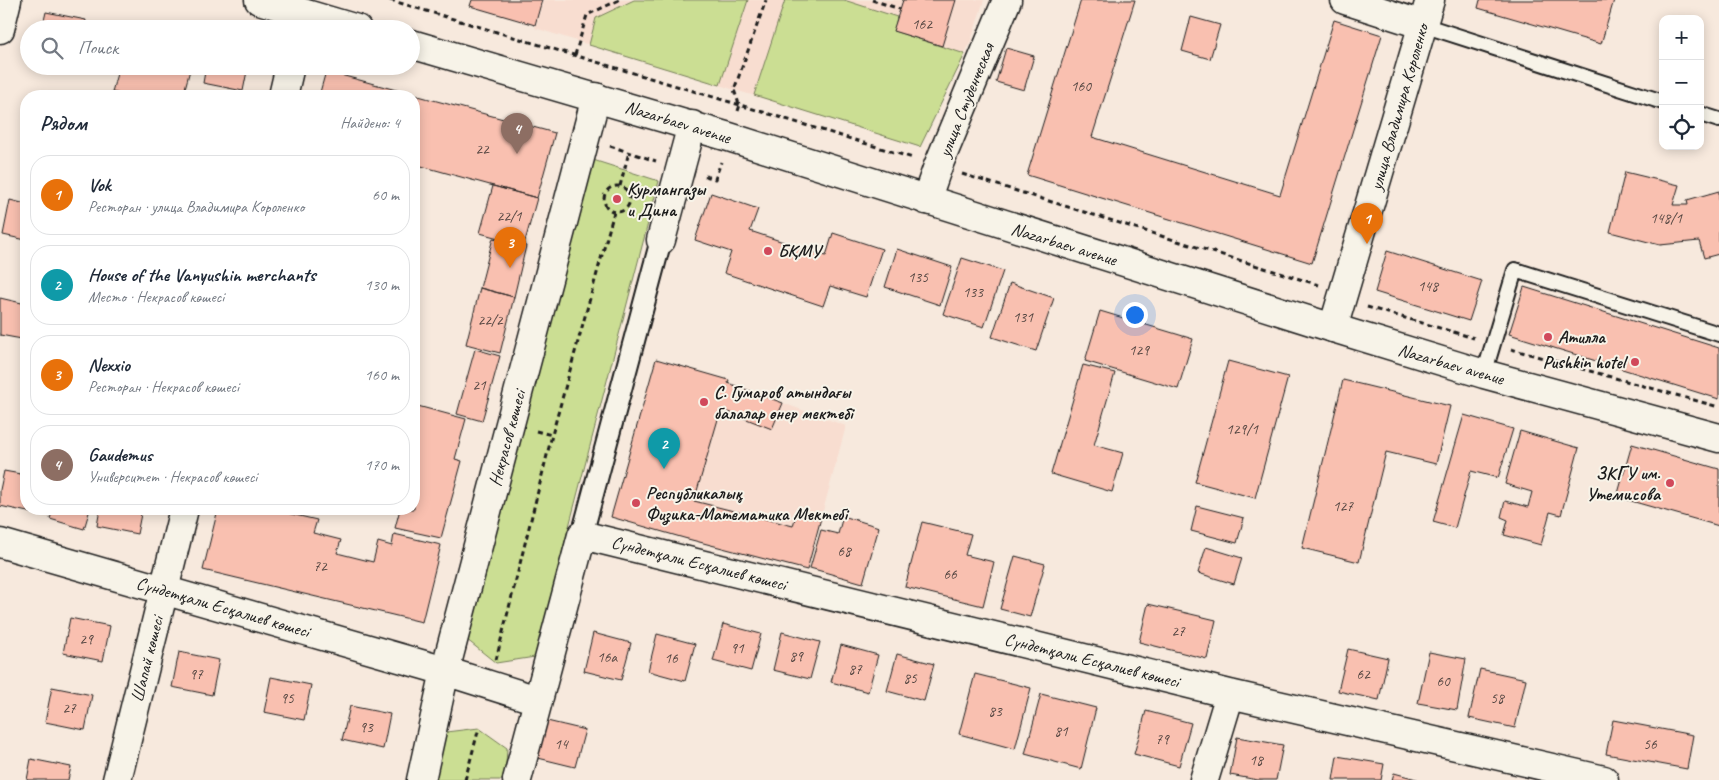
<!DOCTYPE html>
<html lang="ru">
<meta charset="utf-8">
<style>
body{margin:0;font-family:Caveat,sans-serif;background:#f6f6f7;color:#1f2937}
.controls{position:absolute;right:15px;top:15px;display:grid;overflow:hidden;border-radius:10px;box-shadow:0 2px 12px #0003}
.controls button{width:45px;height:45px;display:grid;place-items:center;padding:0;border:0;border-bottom:1px solid #e0e1e3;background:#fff;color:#1f2937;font:25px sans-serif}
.you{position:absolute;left:1134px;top:314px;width:18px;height:18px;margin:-12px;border:4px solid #fff;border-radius:50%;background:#1a73e8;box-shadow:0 0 0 8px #1a73e833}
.badge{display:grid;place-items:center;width:32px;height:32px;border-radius:50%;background:#db2777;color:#fff;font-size:16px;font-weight:700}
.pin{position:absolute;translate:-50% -41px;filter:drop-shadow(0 1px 2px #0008)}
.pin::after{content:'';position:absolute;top:26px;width:18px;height:15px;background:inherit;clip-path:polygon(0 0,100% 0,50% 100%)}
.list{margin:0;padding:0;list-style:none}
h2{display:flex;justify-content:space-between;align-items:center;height:65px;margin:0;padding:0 20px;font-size:21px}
h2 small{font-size:16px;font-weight:400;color:#747a83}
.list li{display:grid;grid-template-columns:32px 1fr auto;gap:15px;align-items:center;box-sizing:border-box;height:80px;margin:0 10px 10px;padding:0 10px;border:1px solid #e0e1e3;border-radius:20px}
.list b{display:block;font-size:19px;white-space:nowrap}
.list p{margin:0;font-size:16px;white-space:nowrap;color:#747a83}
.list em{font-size:16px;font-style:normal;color:#747a83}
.icon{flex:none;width:28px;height:28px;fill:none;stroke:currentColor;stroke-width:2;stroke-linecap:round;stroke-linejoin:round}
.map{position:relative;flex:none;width:1719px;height:780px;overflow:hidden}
.search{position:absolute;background:#fff;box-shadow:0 2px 12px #0003;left:20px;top:20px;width:400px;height:55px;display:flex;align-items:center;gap:12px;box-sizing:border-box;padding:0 18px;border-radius:28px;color:#747a83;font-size:19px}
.panel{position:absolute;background:#fff;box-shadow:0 2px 12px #0003;left:20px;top:90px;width:400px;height:425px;border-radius:20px}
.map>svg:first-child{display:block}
</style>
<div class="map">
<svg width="1719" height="780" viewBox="0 0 1719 780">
<rect width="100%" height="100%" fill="#f7e9dd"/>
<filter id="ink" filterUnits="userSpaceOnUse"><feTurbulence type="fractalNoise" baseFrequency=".02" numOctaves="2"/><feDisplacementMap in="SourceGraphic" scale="10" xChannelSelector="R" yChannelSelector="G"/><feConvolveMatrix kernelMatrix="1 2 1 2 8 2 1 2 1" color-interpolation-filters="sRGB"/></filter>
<g filter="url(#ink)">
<path fill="#f8ddd0" d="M543 0H984L971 41 920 147 535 28Z
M656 359 729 380 728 383 846 426 807 570 684 538 611 517Z"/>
<path fill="#cbde93" stroke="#747d58" d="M634 0H748L720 85 589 45 596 18Z
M785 0H844L897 17 894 31 965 54 920 147 754 95Z
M590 159 659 181 535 657 496 663 466 639Z
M479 728 507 748 505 780H429L435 758 446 732Z"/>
<path fill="#f9c0b0" stroke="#1c1c1c" d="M472 0H542L535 25 470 6Z
M903 0H956L942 46 893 31Z
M1081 0H1135L1092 137 1280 195 1334 20 1382 35 1312 263 1027 175Z
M1480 0H1614L1601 44 1478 8Z
M46 12 86 20 84 29H42Z
M1191 17 1220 25 1210 59 1182 51Z
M1006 48 1034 56 1024 90 996 82Z
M119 66H191L183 96H129L112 92Z
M206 66H248L243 91 203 83Z
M326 71 555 133 537 198 414 164V96H319Z
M1625 172 1679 185 1673 205H1688L1687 200 1719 191V254L1704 258 1699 241 1660 245 1610 232Z
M493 186 537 198 524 245 480 233Z
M711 193 758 209 750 231 826 256 833 233 882 249 866 297 830 286 823 306 724 273 731 252 695 240Z
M10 200 26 204V240L3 235Z
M493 238 526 246 514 297 480 288Z
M897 249 952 267 940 305 885 287Z
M1387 251 1482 281 1469 321 1375 292Z
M962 258 1003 271 984 327 943 314Z
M1010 283 1054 298 1036 351 992 337Z
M1524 287 1719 348V399L1509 334Z
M480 288 514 297 500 353 466 344Z
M0 298 26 304V316L22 339 0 335Z
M1100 311 1193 339 1178 389 1085 361Z
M475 349 500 356 482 421 457 414Z
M656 359 729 380 728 383 783 403 772 429 721 409 694 501 793 526 797 511 821 518 807 570 684 538 611 517Z
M1228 361 1288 377 1255 498 1195 482Z
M1083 365 1115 373 1094 445 1123 453 1112 492 1051 474Z
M1343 380 1450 406 1436 464 1386 452 1359 562 1302 548Z
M414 405 466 419 455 459 462 461 441 538 395 528 400 509H414Z
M1464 415 1513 429 1498 478 1471 471 1455 528 1433 522Z
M1520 431 1579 448 1561 515 1550 512 1541 545 1504 535 1508 520 1501 517 1505 501 1528 507 1532 492 1505 484Z
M1632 444 1719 469V526L1617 497Z
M4 471 26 475V509H38L37 514 0 506V490Z
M1197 506 1244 518 1237 543 1191 531Z
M53 509H90L84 529 50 519Z
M100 509H142L137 534 97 526Z
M218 509H279L278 511 317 520 313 533 341 540 337 553 373 562 378 542 392 546 394 534 441 545 422 622 203 570Z
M843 516 879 527 863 583 810 568 821 530 838 534Z
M922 522 971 534 965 555 994 562 983 606 905 587Z
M1206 547 1242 558 1234 584 1198 573Z
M1015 556 1045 564 1030 617 1000 609Z
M1148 604 1216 620 1207 659 1139 642Z
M70 618 110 626 103 661 63 653Z
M723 624 761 634 751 671 713 661Z
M782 632 820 642 810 679 773 670Z
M593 633 631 643 621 680 584 671Z
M657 634 695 644 685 681 648 671Z
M841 645 878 655 868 692 831 682Z
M1348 649 1388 658 1379 700 1338 691Z
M179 652 219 660 212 695 172 687Z
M1429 652 1466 659 1457 710 1418 703Z
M897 654 934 664 924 701 887 691Z
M1480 669 1526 679 1515 728 1469 718Z
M975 674 1031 688 1015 749 959 734Z
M271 677 311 685 304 720 264 712Z
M52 687 92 695 85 730 45 722Z
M1041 694 1096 708 1081 769 1025 754Z
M350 706 390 714 383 749 342 740Z
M1146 711 1191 723 1179 766 1134 754Z
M1613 720 1693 735 1687 769 1606 754Z
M547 721 585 730 575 767 538 758Z
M1237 737 1283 745 1276 780H1258L1230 775Z
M1337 756 1384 764 1381 780H1333Z
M31 759 71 767 68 780H27Z
M1394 773 1420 780H1392Z"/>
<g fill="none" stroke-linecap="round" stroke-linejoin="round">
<g stroke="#1c1c1c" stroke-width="18">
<path id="service" d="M1423 25 1663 102
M1700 114 1719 120
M1484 374 1515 270 1719 334"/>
</g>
<g stroke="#1c1c1c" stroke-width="24">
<path id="pedestrian" d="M582 535 661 240"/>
</g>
<g stroke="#1c1c1c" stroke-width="31">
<path id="minor" d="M1345 0 1423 25
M0 29 7 0
M283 96 290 66
M926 200 938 166 1007 0
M661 240 692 125
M1333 328 1430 0
M0 543 445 671 537 700
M117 780 184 509
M421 780 445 671 596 97
M517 780 582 535 1230 694 1604 780
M1204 780 1230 694"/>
</g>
<g stroke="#1c1c1c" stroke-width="31">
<path id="secondary" d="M259 0 357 29
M411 44 729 137 1333 328 1484 374 1719 438"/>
</g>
<path stroke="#1c1c1c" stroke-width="3" stroke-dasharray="5 4" stroke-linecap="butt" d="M390 0 740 105
M872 0 900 9
M575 55 587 15 619 0
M739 104 734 90 766 0
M738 111 740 105 913 158
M610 146 656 161
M962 174 1319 285
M705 176 715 179 721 162
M604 199a13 13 0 1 1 26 0a13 13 0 1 1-26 0Z
M620 186 629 152
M1367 307 1474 338
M1511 349 1719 407
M536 431 552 435
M496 660 552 435 614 212
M465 780 479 728"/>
<use href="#service" stroke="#f7f3e8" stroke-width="14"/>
<use href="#pedestrian" stroke="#f7f3e8" stroke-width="20"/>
<use href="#minor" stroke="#f7f3e8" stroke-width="28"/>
<use href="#secondary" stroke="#f7f3e8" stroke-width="28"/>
</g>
</g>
<g fill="#d1495b" stroke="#f7f3e8" stroke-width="2">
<circle cx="617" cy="199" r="5"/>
<circle cx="768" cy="251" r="5"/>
<circle cx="1548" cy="337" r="5"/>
<circle cx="1635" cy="362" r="5"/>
<circle cx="704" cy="402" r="5"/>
<circle cx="1670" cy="483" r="5"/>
<circle cx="636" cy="503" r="5"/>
</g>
<g text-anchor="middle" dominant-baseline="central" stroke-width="4" stroke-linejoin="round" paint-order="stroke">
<g font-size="15" fill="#534541">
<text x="922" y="24">162</text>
<text x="1081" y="86">160</text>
<text x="482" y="149">22</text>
<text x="509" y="216">22/1</text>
<text x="1666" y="218">148/1</text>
<text x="918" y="277">135</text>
<text x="1428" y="286">148</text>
<text x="973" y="292">133</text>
<text x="1023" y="317">131</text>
<text x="490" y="320">22/2</text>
<text x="1139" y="350">129</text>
<text x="479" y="385">21</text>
<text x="1242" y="429">129/1</text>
<text x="1343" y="506">127</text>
<text x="844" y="551">68</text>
<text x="320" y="566">72</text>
<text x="950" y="574">66</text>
<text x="1178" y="631">27</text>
<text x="86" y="639">29</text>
<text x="737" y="648">91</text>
<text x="796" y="656">89</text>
<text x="607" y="657">16а</text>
<text x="671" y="658">16</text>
<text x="855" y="669">87</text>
<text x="196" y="674">97</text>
<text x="1363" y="674">62</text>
<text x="910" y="678">85</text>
<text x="1443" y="681">60</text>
<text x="287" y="698">95</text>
<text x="1497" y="698">58</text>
<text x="69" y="708">27</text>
<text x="995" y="711">83</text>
<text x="366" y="727">93</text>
<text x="1061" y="731">81</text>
<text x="1162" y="739">79</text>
<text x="561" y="744">14</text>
<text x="1650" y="744">56</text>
<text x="1256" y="760">18</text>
</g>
<g font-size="18" fill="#1c1c1c" stroke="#f7f3e8">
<text transform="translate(966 100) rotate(-68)">улица Студенческая</text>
<text transform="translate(1399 107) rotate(-74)">улица Владимира Короленко</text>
<text transform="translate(678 122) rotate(17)">Nazarbaev avenue</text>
<text transform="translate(1064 244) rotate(17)">Nazarbaev avenue</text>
<text transform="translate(1451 364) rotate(16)">Nazarbaev avenue</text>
<text transform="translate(507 438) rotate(-75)">Некрасов көшесі</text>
<text transform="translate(699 563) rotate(14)">Сүндетқали Есқалиев көшесі</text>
<text transform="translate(223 607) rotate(16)">Сүндетқали Есқалиев көшесі</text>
<text transform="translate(147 659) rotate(-76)">Шапай көшесі</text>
<text transform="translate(1092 660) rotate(14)">Сүндетқали Есқалиев көшесі</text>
</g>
<g font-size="18" font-weight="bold" fill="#1c1c1c" stroke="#f7f3e8" text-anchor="start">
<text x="627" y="189">Курмангазы<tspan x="627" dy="21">и Дина</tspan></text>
<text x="778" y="251">БҚМУ</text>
<text x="1558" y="337">Атилла</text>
<text x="1625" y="362" text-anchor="end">Pushkin hotel</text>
<text x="714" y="392">С. Гумаров атындағы<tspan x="714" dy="21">балалар өнер мектебі</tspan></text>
<text x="1660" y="473" text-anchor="end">ЗКГУ им.<tspan x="1660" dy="21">Утемисова</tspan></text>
<text x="646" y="493">Республикалық<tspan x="646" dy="21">Физика-Математика Мектебі</tspan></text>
</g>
</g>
</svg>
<div class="controls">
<button>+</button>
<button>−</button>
<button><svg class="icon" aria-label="locate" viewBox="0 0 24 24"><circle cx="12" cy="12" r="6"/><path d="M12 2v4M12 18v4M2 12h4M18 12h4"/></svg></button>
</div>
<div class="you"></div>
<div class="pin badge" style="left:1367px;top:244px;background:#e8710a">1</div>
<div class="pin badge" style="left:664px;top:469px;background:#0f9aa8">2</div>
<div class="pin badge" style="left:510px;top:268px;background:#e8710a">3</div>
<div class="pin badge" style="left:517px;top:154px;background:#8d6e63">4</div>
<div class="search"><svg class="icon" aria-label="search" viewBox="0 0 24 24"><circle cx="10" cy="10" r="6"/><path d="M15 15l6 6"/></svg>Поиск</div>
<section class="panel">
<h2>Рядом<small>Найдено: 4</small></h2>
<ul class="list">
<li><span class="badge" style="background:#e8710a">1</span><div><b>Vok</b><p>Ресторан · улица Владимира Короленко</p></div><em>60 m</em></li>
<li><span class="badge" style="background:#0f9aa8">2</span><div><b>House of the Vanyushin merchants</b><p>Место · Некрасов көшесі</p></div><em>130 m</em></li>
<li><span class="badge" style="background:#e8710a">3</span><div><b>Nexxio</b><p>Ресторан · Некрасов көшесі</p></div><em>160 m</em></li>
<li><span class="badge" style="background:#8d6e63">4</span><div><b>Gaudemus</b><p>Университет · Некрасов көшесі</p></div><em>170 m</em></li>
</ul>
</section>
</div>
